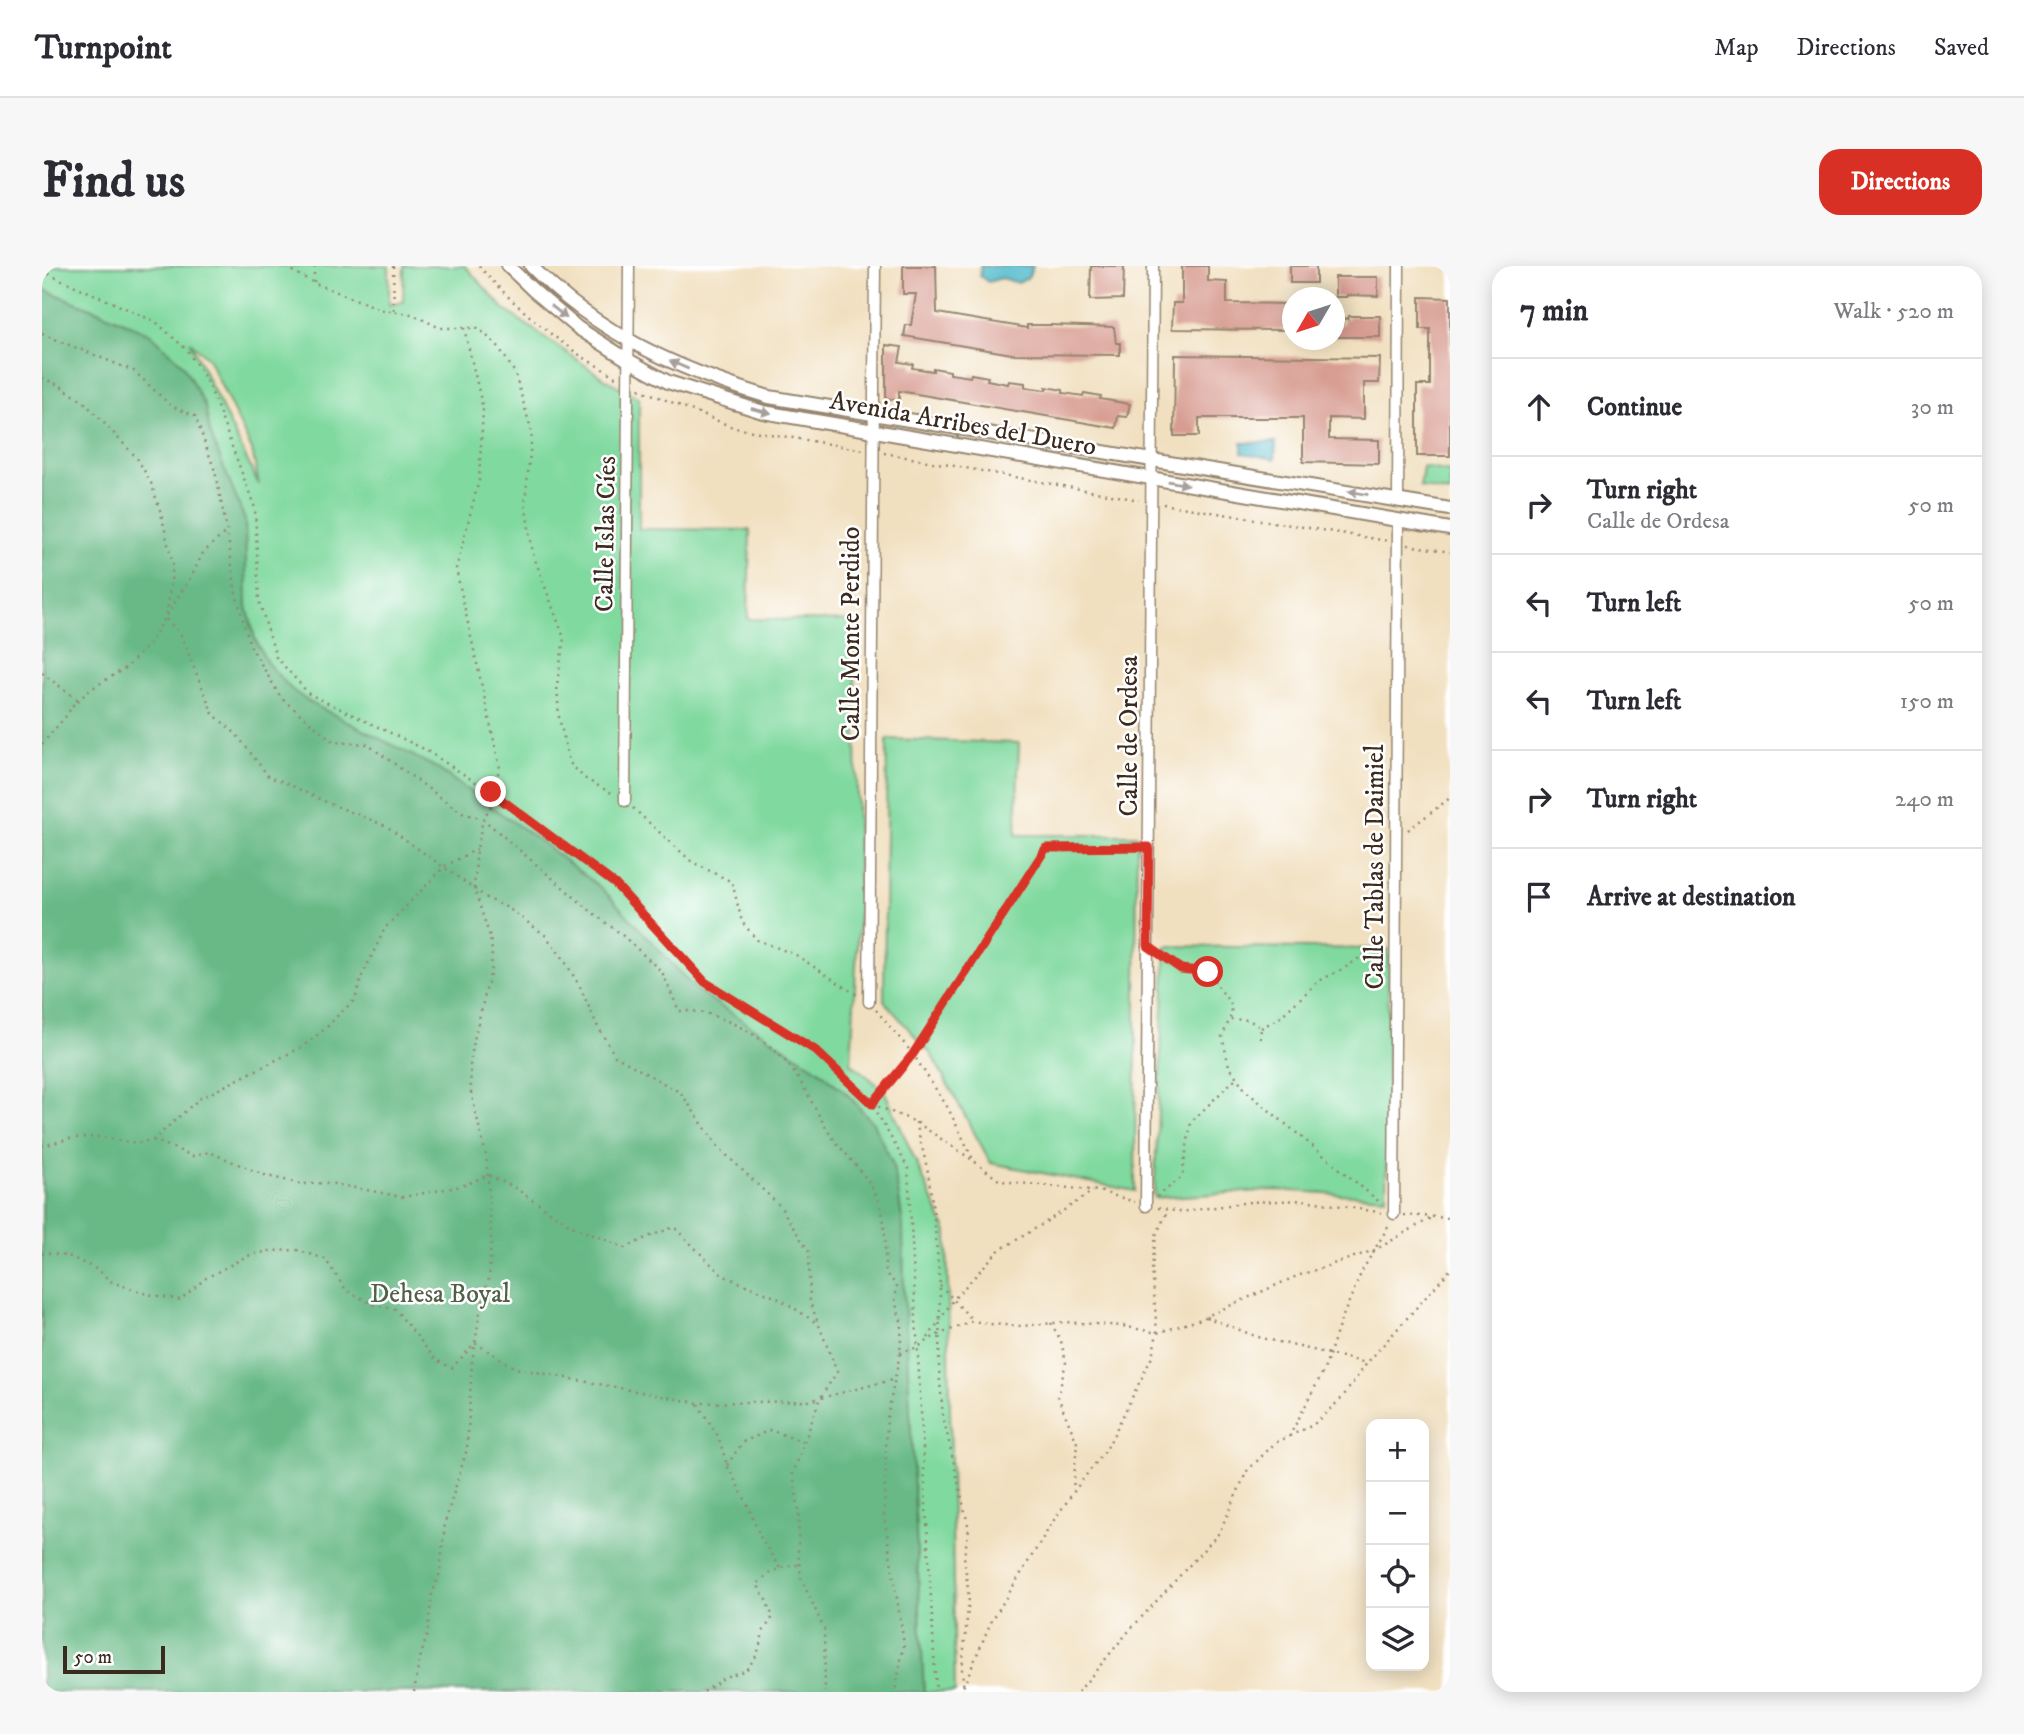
<!DOCTYPE html>
<meta charset="utf-8">
<style>
body{margin:0;font-family:"IM FELL DW Pica",serif;background:#f7f7f7;color:#2b2b33}
.controls{position:absolute;right:21px;bottom:21px;display:grid;overflow:hidden;border-radius:14px;box-shadow:0 4px 18px #0003}
.controls button{width:63px;height:63px;display:grid;place-items:center;padding:0;border:0;border-bottom:2px solid #e1e1e2;background:#fff;color:#2b2b33;font:35px sans-serif}
.compass{position:absolute;left:1240px;top:21px;width:63px;height:63px;border-radius:50%;background:#fff;box-shadow:0 4px 18px #0003;rotate:231deg}
.scale{position:absolute;left:21px;bottom:18px;width:102px;box-sizing:border-box;padding-left:7px;border:4px solid #3b2a1e;border-top:0;font-size:19px;line-height:24px;white-space:nowrap;color:#3b2a1e;-webkit-text-stroke:5px #fff;paint-order:stroke}
.stop{position:absolute;width:21px;height:21px;margin:-16px;border:5px solid #d93025;border-radius:50%;background:#fff}
.stop.end{background:#d93025;border-color:#fff;box-shadow:0 2px 7px #0008}
.list{margin:0;padding:0;list-style:none}
h2{display:flex;justify-content:space-between;align-items:center;height:91px;margin:0;padding:0 28px;font-size:30px}
h2 small{font-size:23px;font-weight:400;color:#7c7c81}
.list li{display:grid;grid-template-columns:46px 1fr auto;gap:21px;align-items:center;box-sizing:border-box;height:98px;padding:0 28px;border-top:2px solid #e1e1e2}
.list b{display:block;font-size:26px;white-space:nowrap}
.list p{margin:0;font-size:23px;white-space:nowrap;color:#7c7c81}
.list em{font-size:23px;font-style:normal;color:#7c7c81}
.icon{flex:none;width:38px;height:38px;fill:none;stroke:currentColor;stroke-width:2;stroke-linecap:round;stroke-linejoin:round}
.map{position:relative;flex:none;width:1408px;height:1426px;overflow:hidden;border-radius:21px}
header{display:flex;align-items:center;gap:42px;box-sizing:border-box;height:98px;padding:0 35px;background:#fff;border-bottom:2px solid #e1e1e2}
header strong{font-size:33px}
nav{display:flex;gap:38px;margin-inline-start:auto;font-size:24px}
.intro{display:flex;align-items:center;justify-content:space-between;box-sizing:border-box;height:168px;padding:0 42px}
h1{margin:0;font-size:49px}
.button{padding:18px 32px;border-radius:21px;background:#d93025;color:#fff;font-size:24px;font-weight:700}
main{display:flex;gap:42px;padding:0 42px}
aside{flex:1;background:#fff;border-radius:21px;box-shadow:0 4px 18px #0003}
.map>svg:first-child{display:block}
</style>
<header>
<strong>Turnpoint</strong>
<nav><a>Map</a><a>Directions</a><a>Saved</a></nav>
</header>
<div class="intro"><h1>Find us</h1><a class="button">Directions</a></div>
<main>
<div class="map">
<svg width="1408" height="1426" viewBox="0 0 1408 1426">
<rect width="100%" height="100%" fill="#fff"/>
<filter id="ink" filterUnits="userSpaceOnUse"><feTurbulence type="fractalNoise" baseFrequency=".0143" numOctaves="2"/><feDisplacementMap in="SourceGraphic" scale="14" xChannelSelector="R" yChannelSelector="G"/><feConvolveMatrix kernelMatrix="1 2 1 2 8 2 1 2 1" color-interpolation-filters="sRGB"/></filter>
<filter id="wash" filterUnits="userSpaceOnUse"><feTurbulence type="fractalNoise" baseFrequency=".00686" numOctaves="4" result="noise"/><feDisplacementMap in="SourceGraphic" scale="28" xChannelSelector="R" yChannelSelector="G"/><feGaussianBlur stdDeviation="1.57" result="paint"/><feColorMatrix in="noise" values="0 0 0 0 0 0 0 0 0 0 0 0 0 0 0 0 0 1.4 0 .05"/><feComposite in="paint" operator="in"/></filter>
<g filter="url(#wash)">
<rect width="100%" height="100%" fill="#f1e0c0"/>
<path fill="#80d99f" stroke="#5e825e" stroke-width="2" fill-rule="evenodd" d="M0 0H347V39L361 36 362 0H423L462 43 560 111 597 132V263L708 264 706 353 812 355 817 643 809 797 842 824 905 966 913 1426H0ZM148 76 166 92 210 184 217 219Z
M1381 201 1408 206V227L1378 221Z
M845 473 977 477 974 569H1095L1093 925 949 897 889 788 842 735Z
M1124 680 1347 683 1344 931 1233 924 1112 932Z"/>
<path fill="#68b986" stroke="#527252" stroke-width="2" d="M0 23 59 46 109 68 141 99 163 140 168 167 203 254 205 340 213 373 225 397 249 423 267 436 393 501 491 570 558 621 572 635 654 724 777 804 807 830 831 857 850 896 856 925 861 959 862 1024 882 1426H0Z"/>
<path fill="#4eb9ca" stroke="#447274" stroke-width="2" d="M939 0H991L986 12 976 17 960 12 946 16 938 10Z
M1234 176 1233 193 1200 187V177Z"/>
<g id="blocks">
<path fill="#d89d92" d="M861 0H894L895 47 985 62V59H1008L1072 61 1074 77H1078V89L970 88 862 70 864 59H869L874 28H861Z
M1049 0H1082L1081 33 1048 34Z
M1140 0H1166V15L1185 16V37L1250 38V64L1130 63 1131 37H1140Z
M1248 0H1274V17H1248Z
M1293 11H1336V30L1305 29V31H1293Z
M1378 31 1408 32V190H1375V119H1388V63H1378Z
M1307 50H1338V71H1292L1293 57 1301 58 1302 52 1306 53Z
M844 79 860 81 857 96 871 98 870 102 891 105V102L908 105V108L928 111 929 108 946 111 945 114 966 118 967 115 983 117V121L1004 124V121L1021 124V127L1041 130 1042 127 1059 130 1058 133 1088 138 1085 151 1076 150 1074 162 857 125V135L844 132Z
M1133 89 1338 92 1337 117H1322V153L1287 152V173L1337 174V198L1261 196V152H1157V170H1132Z"/>
</g>
</g>
<g filter="url(#ink)">
<use href="#blocks" fill-opacity="0" stroke="#96856f" stroke-width="2"/>
<g fill="none" stroke-linecap="round" stroke-linejoin="round">
<g stroke="#96856f" stroke-width="13">
<path id="pedestrian" d="M1356 234 1357 0
M583 535 587 0
M827 736 833 0
M1104 940 1111 0
M1352 948 1356 254"/>
</g>
<g stroke="#96856f" stroke-width="16">
<path id="minor" d="M466 0 492 25 536 62 586 94 626 116 721 146 1408 263
M489 0C556 68 637 104 727 131L1408 243"/>
</g>
<path stroke="#96856f" stroke-width="2.5" stroke-dasharray="2 5" stroke-linecap="butt" d="M245 0 250 5 272 17 341 44 370 48 398 62H436L456 80 473 107 490 167 483 236 491 288 522 372 515 419 517 451 527 496 542 512 571 528
M272 0V17
M351 0 352 46
M437 0C464 31 496 59 529 83 544 94 560 102 575 112
M0 5 114 56 145 84 167 119 213 242 217 335 234 391 267 428 382 483 449 526 573 618 663 716 773 784 830 838 866 902 894 1426
M0 68 92 105 129 140 153 150 173 205 185 265 194 328 208 379 239 432 292 476 325 478 420 547 441 553 551 647 579 668 620 706 637 745C645 745 655 745 663 747 696 757 731 776 751 805 765 824 774 846 786 865 801 887 822 905 834 929 846 952 842 984 844 1008L855 1019 853 1035 860 1058 858 1087 845 1152 842 1249 862 1378 853 1426
M0 112 19 120 43 137 95 192 109 217 119 247 131 300 124 353 138 367 171 448 194 468 227 511 242 516 284 536 344 560 445 632 466 642 503 669 521 692 538 721 555 759 573 790 639 827 676 881 738 940 767 986 768 1036 795 1106 778 1132 751 1208 757 1244 756 1285 759 1312 782 1363 783 1426
M597 123 693 162 822 184
M842 187 1097 234
M1121 238 1346 275
M1366 279 1408 286
M0 407 36 434
M0 478 24 450 31 439 49 423 85 401 107 378 150 309 161 287 185 265
M591 542 650 596 690 616 700 656 715 674 754 689 815 729
M1366 564 1408 532
M1118 688 1139 703 1166 706 1190 740 1188 753
M834 744 871 788 906 842 932 895 958 915 1057 925 1093 936
M1219 762 1237 752 1277 715 1306 700 1330 683H1343
M1218 773 1219 762 1207 754 1188 753 1180 770 1187 800 1204 825 1340 938
M874 856 886 906 891 942 898 1019 897 1104 901 1150 927 1263 922 1290 927 1332 920 1403 922 1426
M111 874 151 890 167 886 225 910 260 918 287 917 361 931 420 920 446 909 470 920 530 960 583 982 606 971 632 961 680 1009 740 1034 776 1058
M0 880 31 872 57 871 95 877 111 874 157 833 260 781 284 762 297 748 313 734 320 710 343 662 403 600 435 583
M929 893 874 856 830 838 871 788 1004 582 1096 581
M1115 931 1140 911 1149 856 1194 812
M1116 942 1138 946 1208 936 1262 934 1342 947
M1362 949 1408 952
M0 988 2 986 29 991 56 1004 70 1016 105 1028 138 1034 164 1012 205 990 227 985 255 984 283 993 304 1024 332 1039 353 1043 394 1094 410 1102 433 1077 473 1102 656 1137 767 1135 853 1113
M898 1019 931 1055
M1164 1051 1216 1071 1325 1097
M1009 1057 1019 1075 1024 1096 1016 1131 1035 1177 1031 1224
M886 1072 911 1034 956 985 1001 958 1051 925
M858 1087 876 1081 893 1070 931 1055 947 1058 980 1060 1022 1056 1081 1060 1115 1067 1156 1054 1255 1010 1333 984 1389 952
M656 1138 676 1170 685 1199 705 1237 719 1273 739 1304
M1247 1171 1282 1104 1298 1057 1320 1005 1347 959
M685 1199 701 1176 728 1164 762 1176
M0 1422 3 1426
M372 1426 377 1396 385 1369 390 1328 398 1307 403 1256 425 1183 430 1096 439 1040 447 1012 449 973 447 926 444 890 429 826 428 798 433 769 449 704 450 685 448 671 432 622 435 583 441 553 449 540V526L458 502 414 303 437 214 441 143 422 62
M662 1426 683 1411 704 1404 715 1389 722 1364 731 1351 724 1334 715 1318C726 1307 741 1298 758 1299
M917 1426 922 1419 949 1356 1012 1254 1038 1217 1064 1184 1110 1091 1115 1067 1110 1001 1114 969 1126 944
M1036 1426 1086 1366 1177 1267 1205 1205 1233 1177 1271 1159 1300 1132 1325 1097 1408 1004"/>
<use href="#pedestrian" stroke="#fff" stroke-width="10"/>
<use href="#minor" stroke="#fff" stroke-width="12"/>
</g>
<defs><path id="oneway-solid" d="M-6-.8H1V-3.2L6.5 0L1 3.2V.8H-6Z" transform="scale(1.75)"/></defs>
<g fill="#a79f9a">
<use href="#oneway-solid" transform="translate(517 46) rotate(40)"/>
<use href="#oneway-solid" transform="translate(637 99) rotate(-157)"/>
<use href="#oneway-solid" transform="translate(719 145) rotate(14)"/>
<use href="#oneway-solid" transform="translate(1136 217) rotate(10)"/>
<use href="#oneway-solid" transform="translate(1316 227) rotate(-171)"/>
</g>
</g>
<g fill="none" stroke-linecap="round" stroke-linejoin="round" filter="url(#ink)">
<path stroke="#d93025" stroke-width="9" d="M449 526 573 618 663 716 773 784 830 838 871 788 1004 582 1107 581 1106 680 1139 703 1166 706"/>
</g>
<g text-anchor="middle" dominant-baseline="central" stroke-width="5" stroke-linejoin="round" paint-order="stroke">
<g font-size="26" fill="#3b2a1e" stroke="#fff">
<text transform="translate(921 158) rotate(10)">Avenida Arribes del Duero</text>
<text transform="translate(564 268) rotate(-89)">Calle Islas Cíes</text>
<text transform="translate(809 368) rotate(-90)">Calle Monte Perdido</text>
<text transform="translate(1087 470) rotate(-90)">Calle de Ordesa</text>
<text transform="translate(1333 601) rotate(-90)">Calle Tablas de Daimiel</text>
</g>
<g font-size="26" fill="#505f45" stroke="#fff">
<text x="398" y="1028">Dehesa Boyal</text>
</g>
</g>
</svg>
<div class="controls">
<button>+</button>
<button>−</button>
<button><svg class="icon" aria-label="locate" viewBox="0 0 24 24"><circle cx="12" cy="12" r="6"/><path d="M12 2v4M12 18v4M2 12h4M18 12h4"/></svg></button>
<button><svg class="icon" aria-label="layers" viewBox="0 0 24 24"><path d="M12 4l9 5-9 5-9-5zM3 14l9 5 9-5"/></svg></button>
</div>
<svg class="compass" viewBox="-18 -18 36 36"><path d="M0-13l5 13h-10z" fill="#e53935"/><path d="M0 13l5-13h-10z" fill="#7c7c81"/></svg>
<div class="scale">50 m</div>
<div class="stop" style="left:1166px;top:706px"></div>
<div class="stop end" style="left:449px;top:526px"></div>
</div>
<aside>
<h2>7 min<small>Walk · 520 m</small></h2>
<ul class="list">
<li><svg class="icon" aria-label="ahead" viewBox="0 0 24 24"><path d="M12 20V5M6 11l6-6 6 6"/></svg><div><b>Continue</b></div><em>30 m</em></li>
<li><svg class="icon" aria-label="right" viewBox="0 0 24 24"><path d="M7 20v-9h11M14 6l5 5-5 5"/></svg><div><b>Turn right</b><p>Calle de Ordesa</p></div><em>50 m</em></li>
<li><svg class="icon" aria-label="left" viewBox="0 0 24 24"><path d="M17 20v-9H6M10 6l-5 5 5 5"/></svg><div><b>Turn left</b></div><em>50 m</em></li>
<li><svg class="icon" aria-label="left" viewBox="0 0 24 24"><path d="M17 20v-9H6M10 6l-5 5 5 5"/></svg><div><b>Turn left</b></div><em>150 m</em></li>
<li><svg class="icon" aria-label="right" viewBox="0 0 24 24"><path d="M7 20v-9h11M14 6l5 5-5 5"/></svg><div><b>Turn right</b></div><em>240 m</em></li>
<li><svg class="icon" aria-label="arrive" viewBox="0 0 24 24"><path d="M6 21V4h12l-3 4 3 4H6"/></svg><div><b>Arrive at destination</b></div></li>
</ul>
</aside>
</main>
